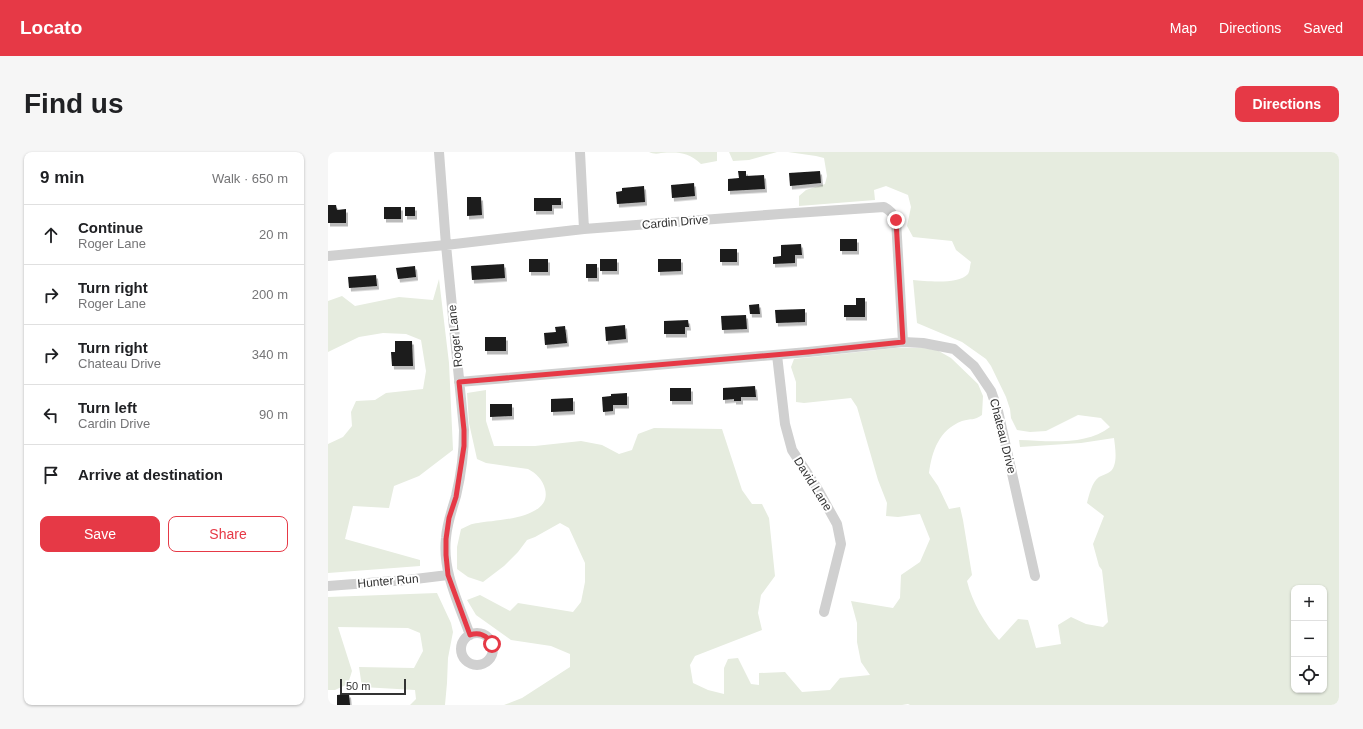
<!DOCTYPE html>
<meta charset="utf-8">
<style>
body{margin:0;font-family:Arial,sans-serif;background:#f6f6f6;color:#202124}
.controls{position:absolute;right:12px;bottom:12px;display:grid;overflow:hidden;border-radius:8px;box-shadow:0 1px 3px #0004}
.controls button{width:36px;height:36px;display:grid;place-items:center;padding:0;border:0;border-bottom:1px solid #e0e0e0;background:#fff;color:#202124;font:20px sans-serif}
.scale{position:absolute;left:12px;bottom:10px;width:66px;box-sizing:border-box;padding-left:4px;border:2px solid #333;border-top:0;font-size:11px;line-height:14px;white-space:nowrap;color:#333;-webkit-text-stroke:3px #fff;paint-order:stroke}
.stop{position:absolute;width:12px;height:12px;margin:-9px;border:3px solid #e63946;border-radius:50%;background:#fff}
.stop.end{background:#e63946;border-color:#fff;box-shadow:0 1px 4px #0008}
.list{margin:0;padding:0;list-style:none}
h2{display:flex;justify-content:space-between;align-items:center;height:52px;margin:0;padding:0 16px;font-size:17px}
h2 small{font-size:13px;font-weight:400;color:#757577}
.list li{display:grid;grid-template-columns:26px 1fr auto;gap:12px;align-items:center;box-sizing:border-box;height:60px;padding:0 16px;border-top:1px solid #e0e0e0}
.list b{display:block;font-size:15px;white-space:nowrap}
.list p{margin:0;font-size:13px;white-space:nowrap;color:#757577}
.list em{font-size:13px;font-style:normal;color:#757577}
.actions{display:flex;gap:8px;padding:12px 16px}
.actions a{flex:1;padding:9px 0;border:1px solid #e63946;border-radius:8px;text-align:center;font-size:14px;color:#e63946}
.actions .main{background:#e63946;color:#fff}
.icon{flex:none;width:22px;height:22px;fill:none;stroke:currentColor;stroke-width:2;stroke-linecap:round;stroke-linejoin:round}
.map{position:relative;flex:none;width:1011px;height:553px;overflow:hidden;border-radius:8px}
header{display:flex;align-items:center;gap:24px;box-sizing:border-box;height:56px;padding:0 20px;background:#e63946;color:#fff}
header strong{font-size:19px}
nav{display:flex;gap:22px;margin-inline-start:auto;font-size:14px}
.intro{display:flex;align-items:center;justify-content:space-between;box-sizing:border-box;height:96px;padding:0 24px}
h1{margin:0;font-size:28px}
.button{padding:10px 18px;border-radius:8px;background:#e63946;color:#fff;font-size:14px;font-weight:700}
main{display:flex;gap:24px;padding:0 24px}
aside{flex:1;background:#fff;border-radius:8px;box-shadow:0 1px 3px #0004}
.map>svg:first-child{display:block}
</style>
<header>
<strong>Locato</strong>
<nav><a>Map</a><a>Directions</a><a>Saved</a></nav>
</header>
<div class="intro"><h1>Find us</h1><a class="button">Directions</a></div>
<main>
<aside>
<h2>9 min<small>Walk · 650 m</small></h2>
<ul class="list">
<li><svg class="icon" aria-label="ahead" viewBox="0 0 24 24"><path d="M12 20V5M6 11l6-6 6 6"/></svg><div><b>Continue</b><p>Roger Lane</p></div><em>20 m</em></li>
<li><svg class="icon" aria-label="right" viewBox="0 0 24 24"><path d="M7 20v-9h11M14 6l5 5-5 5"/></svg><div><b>Turn right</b><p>Roger Lane</p></div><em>200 m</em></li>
<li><svg class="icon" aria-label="right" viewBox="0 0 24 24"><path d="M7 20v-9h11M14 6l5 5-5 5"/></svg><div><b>Turn right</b><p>Chateau Drive</p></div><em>340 m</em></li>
<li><svg class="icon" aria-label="left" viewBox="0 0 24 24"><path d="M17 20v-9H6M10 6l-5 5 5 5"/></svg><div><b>Turn left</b><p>Cardin Drive</p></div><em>90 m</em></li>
<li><svg class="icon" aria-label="arrive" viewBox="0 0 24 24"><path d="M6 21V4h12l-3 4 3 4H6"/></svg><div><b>Arrive at destination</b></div></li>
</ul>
<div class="actions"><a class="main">Save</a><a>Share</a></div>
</aside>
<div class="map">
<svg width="1011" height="553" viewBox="0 0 1011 553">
<defs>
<filter id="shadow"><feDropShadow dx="2" dy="3.5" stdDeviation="0" flood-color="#0004"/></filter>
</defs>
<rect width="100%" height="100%" fill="#fff"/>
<path fill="#e6ecdf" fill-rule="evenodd" d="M321 0H389V9L373 12C360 0 351 0 333 1 329 2 325 2 321 0Z
M401 0H449L421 8 405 9Z
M460 0H1011V553H582L580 552 574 553H176L194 546 242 515V502L223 494 183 488 148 463 139 448 152 443 182 459 190 451 245 460 253 450 257 430V411L241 376 232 371 207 385 199 388 190 400 176 414 155 430 140 425 129 417V395L133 377C138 375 144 371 150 371 167 368 225 367 217 337 215 328 208 321 200 317L158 311 149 307 141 271 139 241 158 238V269L166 294H207L253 289 274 293 291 302 304 298 310 282 326 276 394 277 414 338 424 352H434L441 366 447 424 433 443 430 461 434 478 367 504 362 513 365 531 380 538 396 542V516L400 507 410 506 423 532 431 533V521L457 520 474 540 502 538 512 526 542 523 533 510 529 490V471L523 449 565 456 572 446 573 423 592 410 602 387 592 362 570 365 558 364 559 351 550 328 529 255 523 246 476 251 468 250V230L463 215 466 207 567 196H595L609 198 623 206 650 232 655 244 654 263C646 269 643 266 634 269 611 278 604 299 601 321L610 334 621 357 632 355 635 368 644 423 639 429C644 450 657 472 671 488L690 467 700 468 708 496 733 492 730 473 743 465 758 472 775 475 780 470 774 418 771 414 765 392 776 364 759 351C761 343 764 330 771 325 777 322 784 321 786 314 789 306 787 294 786 286L753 291 692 295 691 288C720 289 758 294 782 275L773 266 750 263 718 279 702 280 689 278 683 266 682 257 678 245 663 214 658 207 634 190 589 171 585 128C598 129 630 133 640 122 642 119 642 113 643 110L628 98 624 89 585 85 579 74 583 55 580 43 558 34 546 38 547 48 471 54V44L478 38 497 32 499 24 496 6 488 4ZM966 436H996V538H966Z
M111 127 121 211 125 298 91 324 66 334 61 356 25 354 17 387 92 408V414L0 421V292L15 285 24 274 23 260 28 249 47 248 58 241 95 237 98 219 93 188 78 182 55 181 31 185 0 200V149L14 144 27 154 71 145 105 148Z
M109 441 123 471 125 480 120 506 119 531 117 553H82L88 547 87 538 34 535 31 515 86 516 95 499 92 481 80 476 10 475 24 519 20 532 7 538H0V445Z"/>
<path fill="#1a1a1a" filter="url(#shadow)" d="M410 19H418V24L436 23 437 37 400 39V27L411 26Z
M492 19 493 31 462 34 461 21Z
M366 31 367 44 344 46 343 33Z
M316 34 317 50 289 52 288 40 294 39V36Z
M139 45H153L154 63 139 64Z
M206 46H233V53H224V59H206Z
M0 53H8L9 58 18 57V71H0Z
M56 55H73V67H56Z
M77 55H87V64H77Z
M512 87H529V99H512Z
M473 92 474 103H467V111L445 112V105L453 104V93Z
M392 97H409V110H392Z
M201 107H220V120H201Z
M272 107H289V119H272Z
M330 107H353V119L330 120Z
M176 112 177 126 144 128 143 114Z
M258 112H269V126H258Z
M87 114 88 125 70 127 68 116Z
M48 123 49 134 21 136 20 125Z
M528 146H537V165H516V153H528Z
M431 152 432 162H422L421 153Z
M477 157V170L448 171 447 158Z
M418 163 419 177 394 178 393 164Z
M360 168 361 175H357V182H336V169Z
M297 173 298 187 278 189 277 175Z
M237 174 239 191 217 193 216 181 228 180 227 175Z
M157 185H178V199H157Z
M67 189H84L85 214H64L63 200H67Z
M427 234 428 245H413V249H406V247L395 248V236Z
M342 236H363V249H342Z
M299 241V253H285V259L275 260 274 245 283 244V242Z
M245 246V259L223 260V247Z
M162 252H184V264L162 265Z
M21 542 22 553H9V543Z"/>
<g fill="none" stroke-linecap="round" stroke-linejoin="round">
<path stroke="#d0d0d0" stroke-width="10" d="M111 0 118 93 136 278C136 300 133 323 128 344 124 358 119 371 118 386 114 419 131 452 142 483
M252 0 256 77
M0 104 118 93 256 77 452 62 556 55C562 58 565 61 568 68L575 190
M449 203 457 272 464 298 489 336 509 372 513 392 496 460
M131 230 480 200 575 190 595 191 626 197 646 214 663 239 670 259 707 424
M0 434 79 428 120 423
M133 497a16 16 0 1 1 32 0a16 16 0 1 1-32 0Z"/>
</g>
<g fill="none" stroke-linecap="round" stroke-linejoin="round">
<path stroke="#e63946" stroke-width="5" d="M164 492C159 483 151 480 142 483L120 423 118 403V387L121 366 128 345 136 294V278L131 230 480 200 575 190 568 68"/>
</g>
<g text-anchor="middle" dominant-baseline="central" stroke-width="4" stroke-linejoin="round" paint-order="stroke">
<g font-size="12" fill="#333" stroke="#fff">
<text transform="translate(347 70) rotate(-5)">Cardin Drive</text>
<text transform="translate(127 184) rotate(-96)">Roger Lane</text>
<text transform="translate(675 284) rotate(76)">Chateau Drive</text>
<text transform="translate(485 332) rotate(58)">David Lane</text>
<text transform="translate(60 429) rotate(-5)">Hunter Run</text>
</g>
</g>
</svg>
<div class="controls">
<button>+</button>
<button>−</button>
<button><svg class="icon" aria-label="locate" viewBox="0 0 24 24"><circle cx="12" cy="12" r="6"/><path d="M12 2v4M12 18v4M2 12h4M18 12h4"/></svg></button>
</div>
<div class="scale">50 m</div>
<div class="stop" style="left:164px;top:492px"></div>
<div class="stop end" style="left:568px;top:68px"></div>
</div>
</main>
